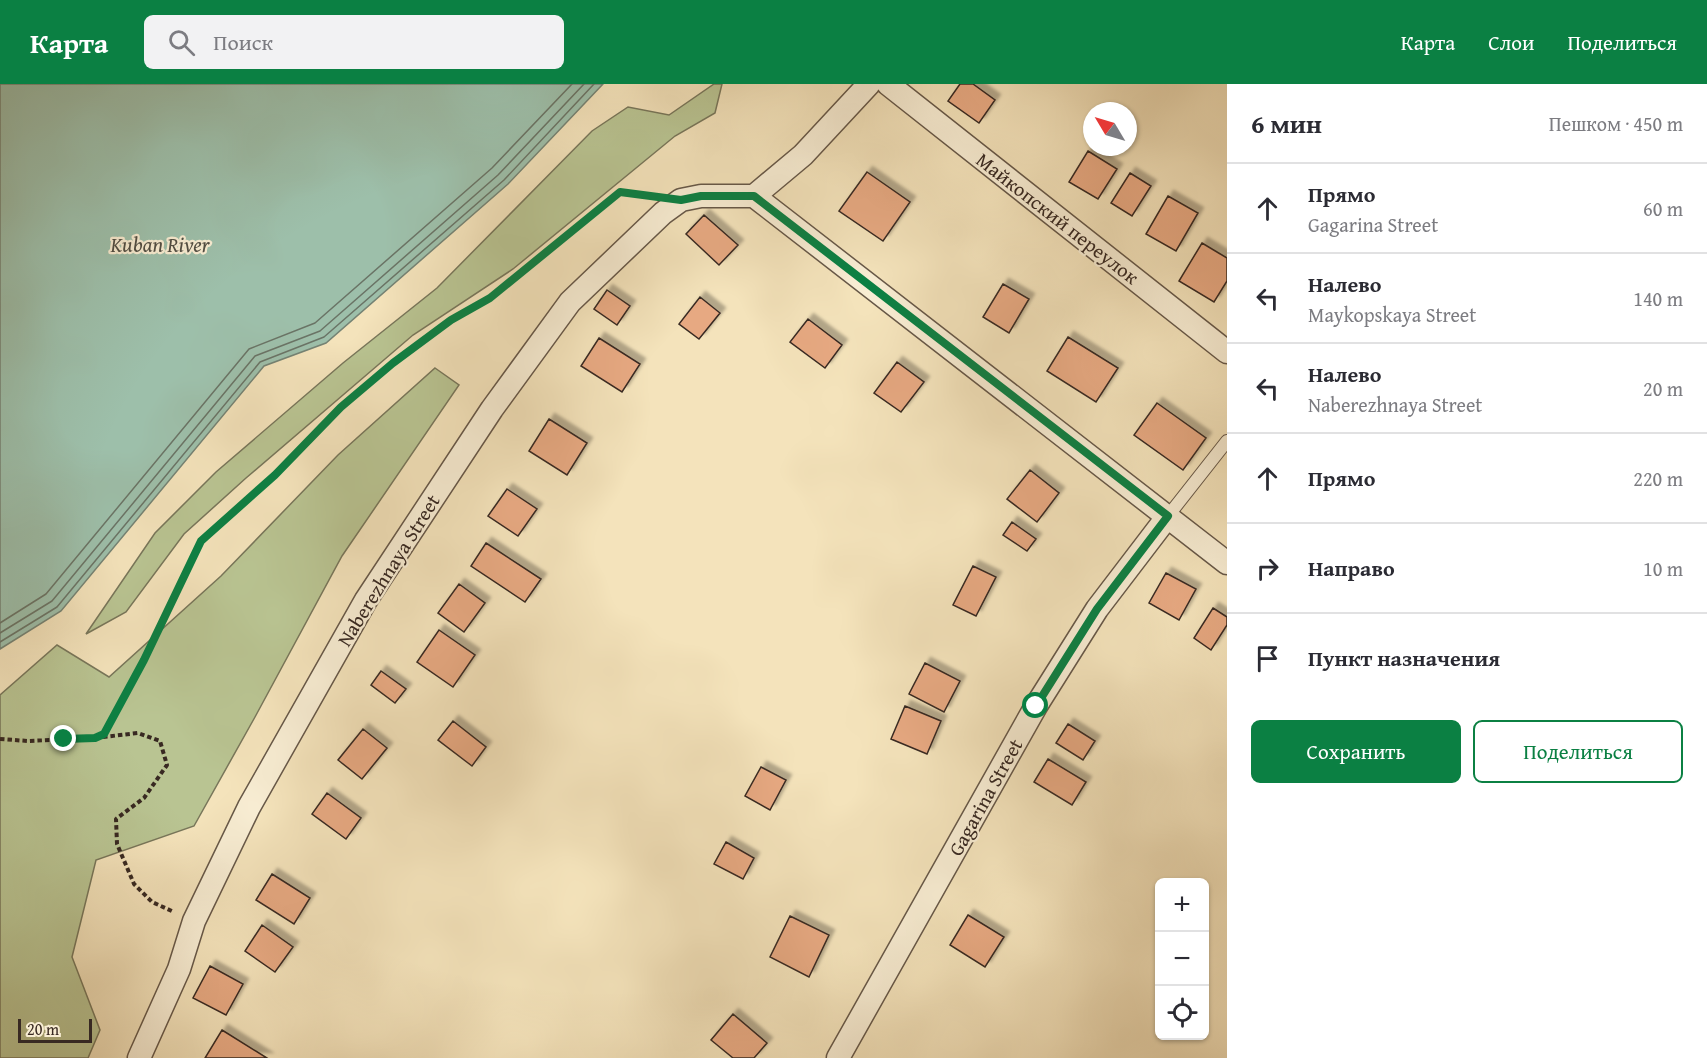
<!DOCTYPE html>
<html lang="ru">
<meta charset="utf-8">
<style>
body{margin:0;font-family:"Gentium Book Plus",serif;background:#f2f2f3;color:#2b2b33}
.controls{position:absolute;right:18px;bottom:18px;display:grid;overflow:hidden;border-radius:9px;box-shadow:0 2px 4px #0004}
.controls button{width:54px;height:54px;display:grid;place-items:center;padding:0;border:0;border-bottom:2px solid #e1e1e2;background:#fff;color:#2b2b33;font:30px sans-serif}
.compass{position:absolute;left:1083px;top:18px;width:54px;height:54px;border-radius:50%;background:#fff;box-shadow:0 2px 4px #0004;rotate:308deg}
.scale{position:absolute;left:18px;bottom:15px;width:74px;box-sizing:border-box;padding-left:6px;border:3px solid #382922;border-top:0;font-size:16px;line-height:21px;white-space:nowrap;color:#382922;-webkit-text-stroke:4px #f8edd3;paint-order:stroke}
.stop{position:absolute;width:18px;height:18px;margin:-14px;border:4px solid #0b8043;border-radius:50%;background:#fff}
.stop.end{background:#0b8043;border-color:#fff;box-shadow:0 2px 6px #0008}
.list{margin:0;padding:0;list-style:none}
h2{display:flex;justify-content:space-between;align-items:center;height:78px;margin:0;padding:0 24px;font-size:26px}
h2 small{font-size:20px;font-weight:400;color:#7c7c81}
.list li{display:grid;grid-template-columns:39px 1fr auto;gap:18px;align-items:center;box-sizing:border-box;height:90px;padding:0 24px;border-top:2px solid #e1e1e2}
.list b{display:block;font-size:22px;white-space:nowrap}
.list p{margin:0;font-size:20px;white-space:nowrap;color:#7c7c81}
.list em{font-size:20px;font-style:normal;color:#7c7c81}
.actions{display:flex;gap:12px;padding:18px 24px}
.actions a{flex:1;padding:14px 0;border:2px solid #0b8043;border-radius:9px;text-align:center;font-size:21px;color:#0b8043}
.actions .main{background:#0b8043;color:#fff}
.icon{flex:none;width:33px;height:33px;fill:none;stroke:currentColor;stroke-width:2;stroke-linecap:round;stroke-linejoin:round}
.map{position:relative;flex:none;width:1227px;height:974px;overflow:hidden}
header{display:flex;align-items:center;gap:36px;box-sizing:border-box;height:84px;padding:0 30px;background:#0b8043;color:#fff}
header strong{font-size:28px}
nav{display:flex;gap:33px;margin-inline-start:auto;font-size:21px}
.search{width:420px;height:54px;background:#f2f2f3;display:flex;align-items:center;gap:15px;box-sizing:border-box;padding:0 21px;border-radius:9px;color:#7c7c81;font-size:22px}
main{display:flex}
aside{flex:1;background:#fff}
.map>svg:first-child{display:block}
</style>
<header>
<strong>Карта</strong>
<div class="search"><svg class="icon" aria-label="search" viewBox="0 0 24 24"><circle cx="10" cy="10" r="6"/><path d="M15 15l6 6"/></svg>Поиск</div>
<nav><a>Карта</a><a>Слои</a><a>Поделиться</a></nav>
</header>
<main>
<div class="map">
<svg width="1227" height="974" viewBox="0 0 1227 974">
<defs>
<filter id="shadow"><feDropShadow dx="5.5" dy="-5.5" stdDeviation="1.5" flood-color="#0004"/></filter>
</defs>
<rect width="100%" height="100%" fill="#f4e3bb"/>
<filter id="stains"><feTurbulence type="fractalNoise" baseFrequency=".00333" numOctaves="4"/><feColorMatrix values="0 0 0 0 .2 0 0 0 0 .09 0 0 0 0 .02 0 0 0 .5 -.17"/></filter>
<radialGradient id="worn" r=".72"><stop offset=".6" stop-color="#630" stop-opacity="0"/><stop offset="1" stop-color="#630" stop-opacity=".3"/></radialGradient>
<path fill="#b9c492" stroke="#78765a" stroke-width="1.5" d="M714 0H722L715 29 675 52 513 185 413 251 246 394 184 450 126 528 86 550 155 449 216 388 343 279 437 204 592 47 628 23 669 31Z
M435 284 459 301 342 472 255 633 194 742 96 776 72 873 100 946 88 974H0V611L57 561 109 593 221 492 338 371Z"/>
<path fill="#9dbfaa" stroke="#758374" stroke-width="1.5" d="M0 0H603L508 100 326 259 264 282 61 527 0 565Z"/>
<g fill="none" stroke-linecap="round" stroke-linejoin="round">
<path stroke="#6a7466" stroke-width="1.5" d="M0 539 46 510 249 265 315 239 492 84 572 0
M0 549 52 517 255 272 320 247 498 91 584 0
M0 558 57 523 260 278 324 253 504 96 594 0"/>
</g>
<path fill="#e7a982" stroke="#382922" stroke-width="1.5" filter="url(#shadow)" d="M960 0H973L995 16 979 39 948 17Z
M1088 67 1117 85 1098 115 1069 98Z
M867 88 910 118 883 157 839 127Z
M1130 89 1151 102 1132 132 1111 119Z
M1168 112 1198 129 1176 167 1146 150Z
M704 131 738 161 719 181 686 150Z
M1202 159 1227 174V197L1214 218 1179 197Z
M1003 200 1029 215 1009 249 983 233Z
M607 206 630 222 617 241 594 225Z
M700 213 720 229 699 255 679 240Z
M808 235 842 261 825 284 790 258Z
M1068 253 1118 284 1096 318 1047 287Z
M599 254 640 280 622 308 581 282Z
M897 278 924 298 901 328 874 309Z
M1157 319 1206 354 1183 386 1134 351Z
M549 335 587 359 567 391 529 367Z
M1030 386 1059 409 1037 438 1007 415Z
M507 405 537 425 518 452 488 432Z
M1012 438 1036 455 1027 467 1003 451Z
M486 459 541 495 525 518 471 482Z
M973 482 996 493 976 532 953 521Z
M1166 489 1196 505 1179 536 1149 519Z
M459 500 485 519 464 548 438 529Z
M1213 524 1227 533V541L1211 566 1194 554Z
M439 546 475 571 453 603 417 578Z
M925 579 960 597 944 628 909 610Z
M381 587 406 605 395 619 371 601Z
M905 622 941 637 927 670 891 655Z
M453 637 486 663 472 682 438 656Z
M1068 640 1095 657 1083 676 1056 659Z
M363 645 387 664 362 695 338 676Z
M1048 675 1086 698 1072 721 1034 698Z
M761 683 786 696 770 726 745 712Z
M327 709 361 734 346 755 312 730Z
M726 758 754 774 743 795 714 780Z
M272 790 310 814 294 840 256 816Z
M968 831 1004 853 985 883 950 861Z
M790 832 829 851 809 893 770 873Z
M262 841 293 863 275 888 245 867Z
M210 882 243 900 226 931 193 914Z
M733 930 767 959 754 974H733L711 956Z
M222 946 267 974H205Z"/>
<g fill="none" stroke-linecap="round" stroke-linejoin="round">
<g stroke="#675848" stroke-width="14">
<path id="lane" d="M1168 432 1227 357"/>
</g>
<g stroke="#675848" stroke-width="25">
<path id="street" d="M888 0 1227 268
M754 112 1227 479
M754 112 803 71 869 0
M139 974 179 885 194 837 249 723 366 516 492 325 570 218 663 129 681 116 701 112H754
M838 974 1036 622 1097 525 1168 432"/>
</g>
<path stroke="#382922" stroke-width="4" stroke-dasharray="4.5 3" stroke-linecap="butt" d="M103 653 138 649 160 657 167 681 144 714 116 735 117 760 134 800 152 818 174 828
M95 654 104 650 144 576 201 457 275 391 341 323 393 279 451 236 491 214 620 108 647 111
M0 655 28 657 95 654"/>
<use href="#lane" stroke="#f8edd3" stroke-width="12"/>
<use href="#street" stroke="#f8edd3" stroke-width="22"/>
</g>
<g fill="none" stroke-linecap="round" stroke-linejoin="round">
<path stroke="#0b8043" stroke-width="8" d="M64 655 95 654 104 650 144 576 201 457 275 391 341 323 393 279 451 236 490 214 620 108 681 116 701 112H754L1168 432 1097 525 1036 622"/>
</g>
<g text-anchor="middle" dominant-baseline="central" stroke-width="4.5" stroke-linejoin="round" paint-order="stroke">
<g font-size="20" fill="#382922" stroke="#f8edd3">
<text transform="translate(1058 134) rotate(38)">Майкопский переулок</text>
<text transform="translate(388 486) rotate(-58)">Naberezhnaya Street</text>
<text transform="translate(985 713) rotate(-61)">Gagarina Street</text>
</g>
<g font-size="21" font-style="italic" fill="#514e44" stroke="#f8edd3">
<text x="160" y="160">Kuban River</text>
</g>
</g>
<rect width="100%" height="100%" filter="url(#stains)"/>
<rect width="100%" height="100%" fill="url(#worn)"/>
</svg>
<div class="controls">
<button>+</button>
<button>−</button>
<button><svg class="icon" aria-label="locate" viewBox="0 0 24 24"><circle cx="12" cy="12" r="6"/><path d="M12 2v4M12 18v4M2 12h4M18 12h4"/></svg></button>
</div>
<svg class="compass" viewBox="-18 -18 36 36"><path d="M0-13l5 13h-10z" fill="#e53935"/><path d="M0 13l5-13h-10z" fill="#7c7c81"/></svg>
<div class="scale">20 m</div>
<div class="stop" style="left:1036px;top:622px"></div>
<div class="stop end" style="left:64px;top:655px"></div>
</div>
<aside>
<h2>6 мин<small>Пешком · 450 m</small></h2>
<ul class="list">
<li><svg class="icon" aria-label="ahead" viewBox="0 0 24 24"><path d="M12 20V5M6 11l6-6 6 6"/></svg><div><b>Прямо</b><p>Gagarina Street</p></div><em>60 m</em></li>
<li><svg class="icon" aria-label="left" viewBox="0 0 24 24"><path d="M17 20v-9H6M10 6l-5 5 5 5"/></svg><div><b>Налево</b><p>Maykopskaya Street</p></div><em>140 m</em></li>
<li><svg class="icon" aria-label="left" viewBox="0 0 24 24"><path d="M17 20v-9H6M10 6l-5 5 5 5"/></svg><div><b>Налево</b><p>Naberezhnaya Street</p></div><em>20 m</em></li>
<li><svg class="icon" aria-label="ahead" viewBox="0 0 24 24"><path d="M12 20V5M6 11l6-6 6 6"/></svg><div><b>Прямо</b></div><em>220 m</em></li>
<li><svg class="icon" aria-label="right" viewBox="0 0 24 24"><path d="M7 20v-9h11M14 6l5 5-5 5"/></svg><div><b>Направо</b></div><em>10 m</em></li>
<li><svg class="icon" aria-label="arrive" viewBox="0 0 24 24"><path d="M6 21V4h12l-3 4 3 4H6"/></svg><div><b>Пункт назначения</b></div></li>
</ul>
<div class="actions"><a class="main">Сохранить</a><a>Поделиться</a></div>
</aside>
</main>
